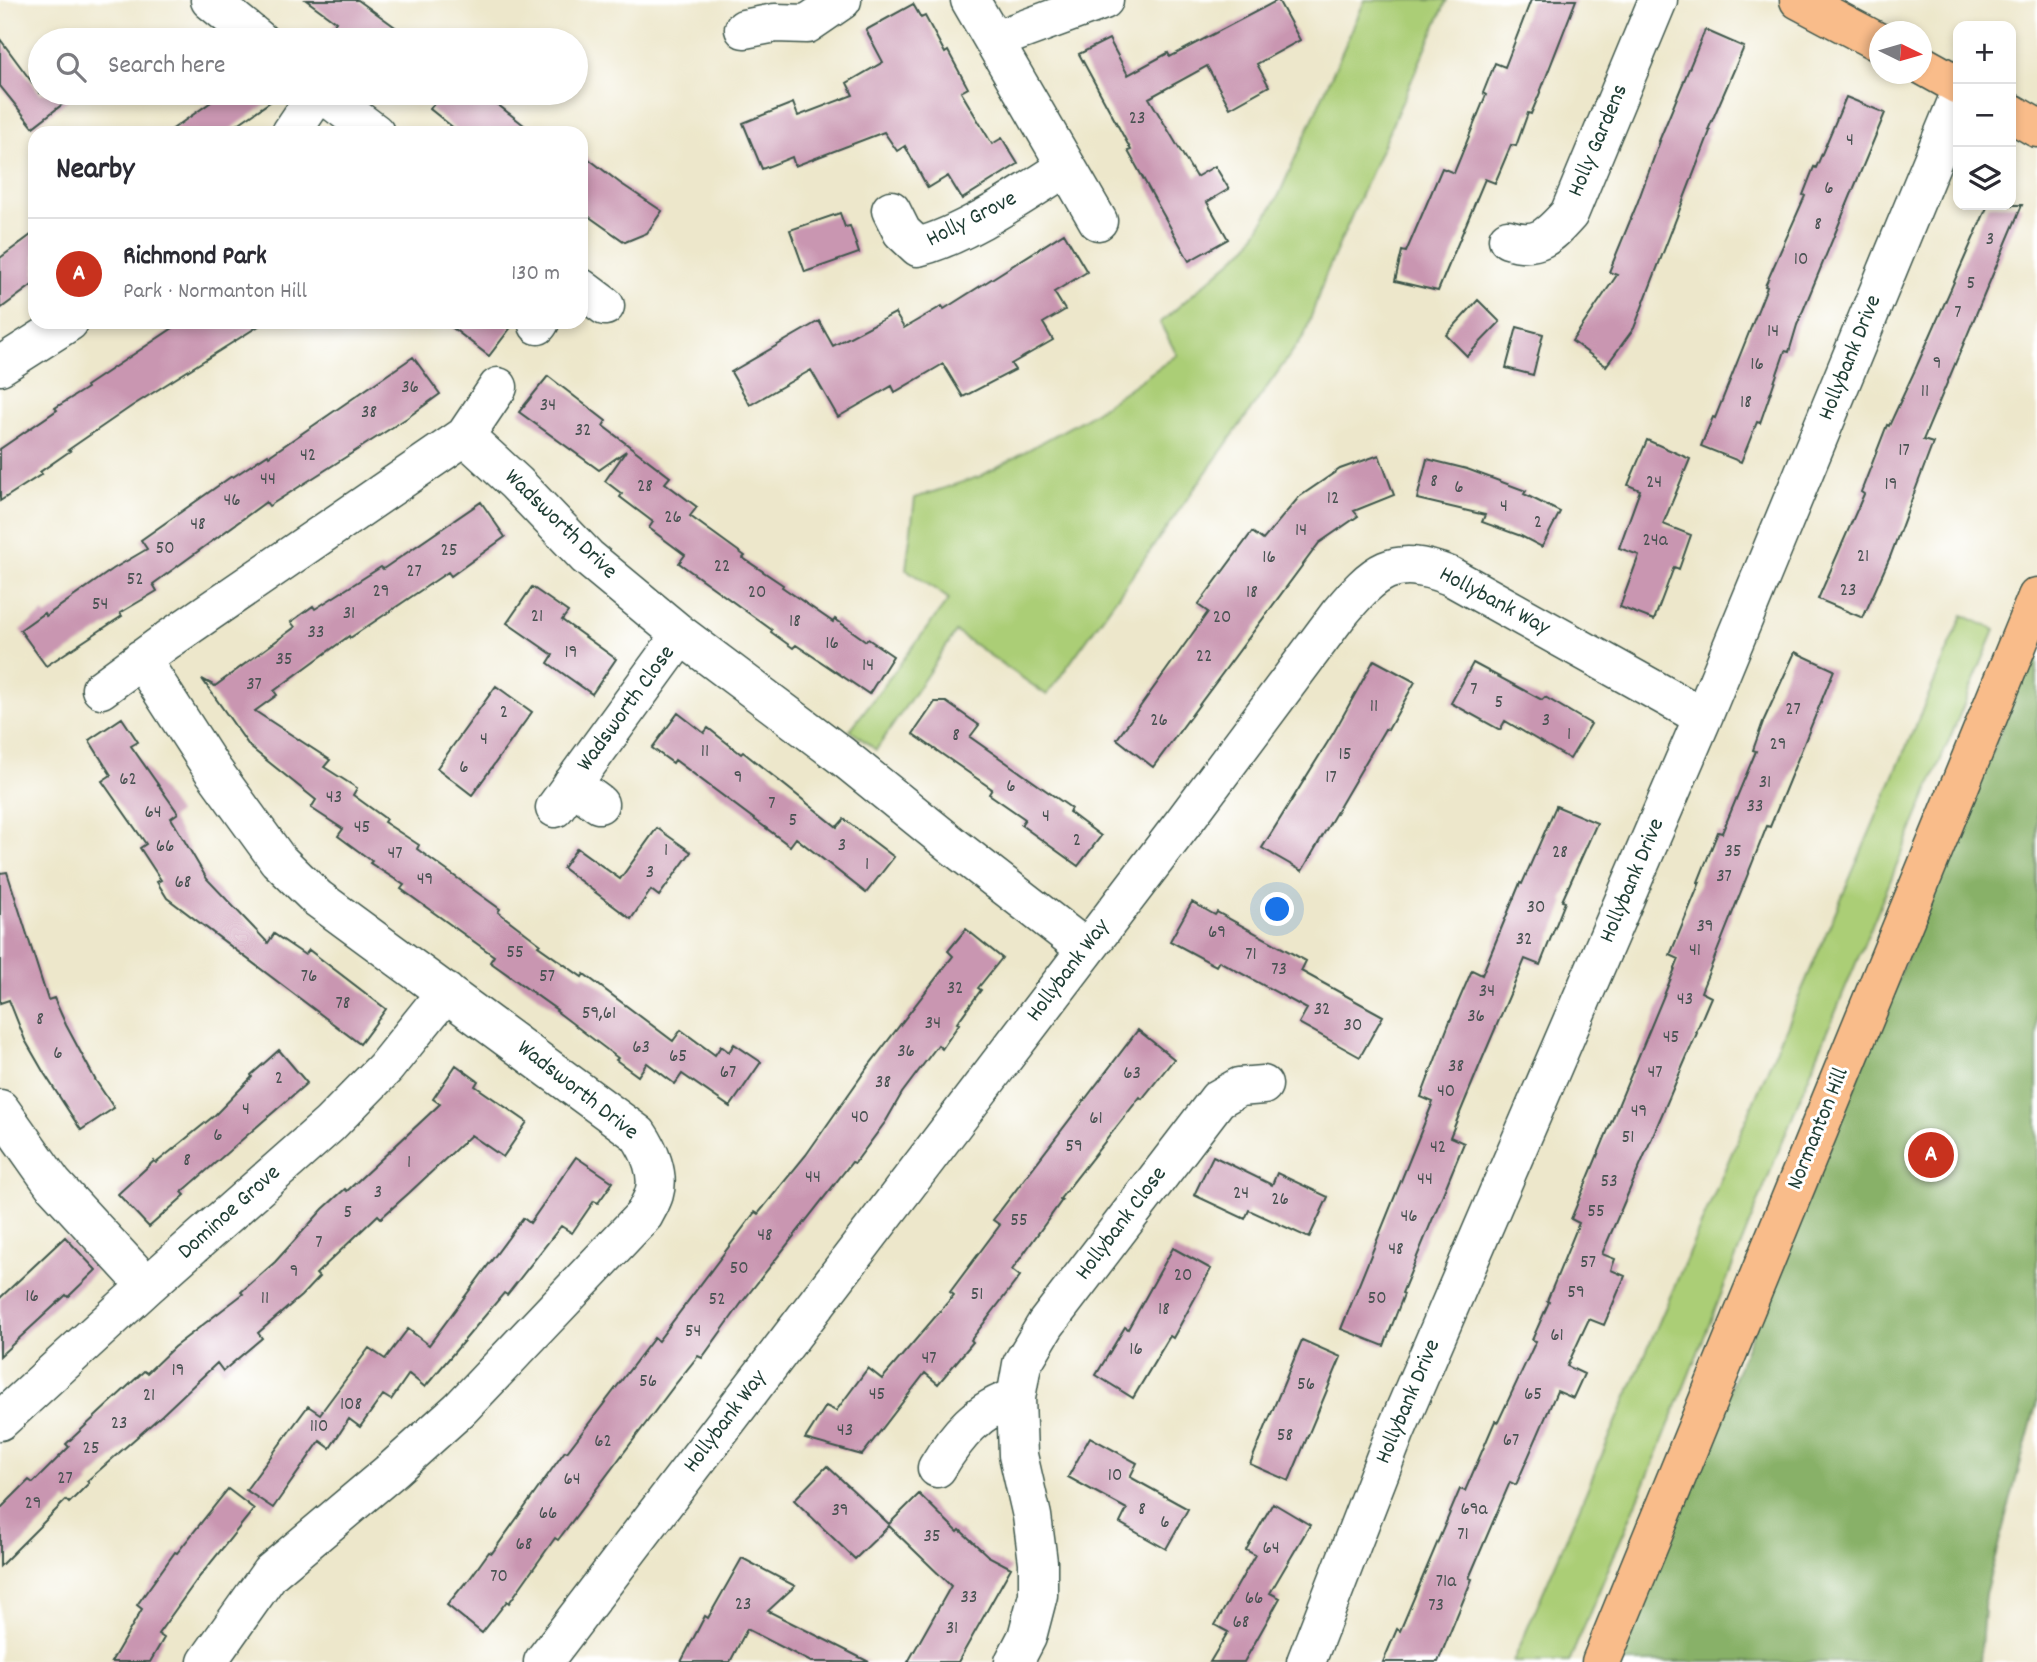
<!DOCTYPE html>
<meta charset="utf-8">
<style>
body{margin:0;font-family:Dekko,sans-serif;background:#f7f7f7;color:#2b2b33}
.controls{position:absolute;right:21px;top:21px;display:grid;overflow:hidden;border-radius:14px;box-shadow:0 4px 10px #0003}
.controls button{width:63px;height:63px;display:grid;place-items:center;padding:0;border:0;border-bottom:2px solid #e1e1e2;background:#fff;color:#2b2b33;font:35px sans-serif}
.compass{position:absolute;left:1869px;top:21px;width:63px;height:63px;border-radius:50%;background:#fff;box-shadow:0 4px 10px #0003;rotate:95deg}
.you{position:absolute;left:1278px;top:910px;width:24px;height:24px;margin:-18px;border:5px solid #fff;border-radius:50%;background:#1a73e8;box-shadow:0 0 0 10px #1a73e833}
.badge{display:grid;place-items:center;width:46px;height:46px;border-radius:50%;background:#c8321e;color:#fff;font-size:23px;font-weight:700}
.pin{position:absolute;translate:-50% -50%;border:4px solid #fff;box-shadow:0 2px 7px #0006}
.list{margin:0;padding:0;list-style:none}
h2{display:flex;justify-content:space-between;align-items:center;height:91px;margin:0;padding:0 28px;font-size:30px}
h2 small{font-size:23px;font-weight:400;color:#7c7c81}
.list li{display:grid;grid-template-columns:46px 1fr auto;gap:21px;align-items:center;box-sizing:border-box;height:112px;padding:0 28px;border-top:2px solid #e1e1e2}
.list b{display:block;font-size:26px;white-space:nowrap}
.list p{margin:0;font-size:23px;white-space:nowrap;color:#7c7c81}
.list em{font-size:23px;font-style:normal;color:#7c7c81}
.icon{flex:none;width:38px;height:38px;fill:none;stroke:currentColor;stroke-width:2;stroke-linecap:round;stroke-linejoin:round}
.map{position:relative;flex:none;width:2037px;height:1662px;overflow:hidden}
.search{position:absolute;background:#fff;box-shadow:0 4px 10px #0003;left:28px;top:28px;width:560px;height:77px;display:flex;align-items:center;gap:18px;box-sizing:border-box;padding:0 24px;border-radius:38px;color:#7c7c81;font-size:26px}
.panel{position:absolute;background:#fff;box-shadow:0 4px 10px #0003;left:28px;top:126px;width:560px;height:203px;border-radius:21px}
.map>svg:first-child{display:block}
</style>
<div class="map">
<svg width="2037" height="1662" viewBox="0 0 2037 1662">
<rect width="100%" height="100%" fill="#fff"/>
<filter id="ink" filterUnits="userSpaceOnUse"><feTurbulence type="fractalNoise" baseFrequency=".0143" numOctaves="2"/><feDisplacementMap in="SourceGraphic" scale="14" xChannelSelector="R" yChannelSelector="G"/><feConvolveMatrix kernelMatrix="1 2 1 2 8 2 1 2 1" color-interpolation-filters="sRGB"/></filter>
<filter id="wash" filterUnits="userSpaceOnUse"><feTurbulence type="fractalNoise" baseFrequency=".00686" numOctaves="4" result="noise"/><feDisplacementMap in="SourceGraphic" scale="28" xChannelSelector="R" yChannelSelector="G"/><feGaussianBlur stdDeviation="1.57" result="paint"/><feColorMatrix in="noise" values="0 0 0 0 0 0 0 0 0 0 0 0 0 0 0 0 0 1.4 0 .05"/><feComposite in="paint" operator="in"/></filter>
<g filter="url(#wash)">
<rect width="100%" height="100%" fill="#ede7cb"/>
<path fill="#abce76" stroke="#658655" stroke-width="2" d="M1365 0H1447L1326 274 1305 334 1047 695 956 632 876 750 850 730 949 599 906 569 915 498 981 476 1086 418 1177 355 1160 323 1249 245 1279 195Z
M1963 615 1995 630 1801 1095 1658 1452 1569 1662H1513Z"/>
<path fill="#88b167" stroke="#54774e" stroke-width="2" d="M2037 642V1402L1985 1594 1980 1662H1617Z"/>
<g id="blocks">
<path fill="#c996b1" d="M306 0H358L413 40H323L336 22Z
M1278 0 1300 40 1257 64 1269 86 1230 108 1207 66 1149 98 1196 177 1215 166 1229 189 1207 202 1228 239 1189 261 1128 151 1131 150 1079 54 1109 39 1128 75 1168 53 1170 57Z
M1531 0H1576L1539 95 1531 114 1528 113 1516 146 1511 145 1495 183 1485 179 1438 291 1395 281 1402 251 1406 252 1442 168 1454 173 1486 95 1483 93 1495 63 1505 67Z
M913 4 921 18 925 16 945 53 948 51 968 88 961 92 992 144 1002 138 1018 164 962 199 948 176 928 188 905 146 897 151 884 132 795 166 792 157 762 169 743 123 793 103 798 116 853 95 847 83 883 62 866 30Z
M1705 30 1744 47 1708 130 1710 131 1634 328 1606 366 1572 341 1617 275 1609 272 1637 204 1660 141H1659Z
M0 39 40 93H77L33 127 0 86Z
M224 93H283L225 133H167Z
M442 93H483L534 133H460L430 109Z
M1846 97 1885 113 1797 325 1789 352 1785 351 1760 423 1757 422 1741 462 1701 446 1713 417 1715 418 1767 287 1765 286 1805 196 1803 195 1814 167 1816 168Z
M581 153 620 183 662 211 647 233 625 242 581 211Z
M1988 205H2022L1923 440 1933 443 1890 557 1863 618 1818 599 1864 494 1861 492 1887 425 1889 426 1915 370Z
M840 213 845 227 850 226 859 253 805 272 790 230Z
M35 232V283L0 309V258Z
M1064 233 1087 272 1054 292 1065 310 1043 323 1053 340 1011 364 1015 370 963 397 943 364 895 392 892 386 838 417 811 370 750 405 731 372 819 321 833 346 895 313 904 328 942 306 944 309Z
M1478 300 1500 322 1467 356 1446 335Z
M182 322H265L132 406 68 450 70 451 40 472 42 474 0 501V449L57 410 55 408 87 388 86 386Z
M445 322H515L489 356Z
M1517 327 1543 334 1533 375 1506 368Z
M413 357 440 394 407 418 269 506 266 502 153 584 157 591 120 613 122 616 46 666 20 630 44 613 46 616 113 569 147 549 141 540 232 476 233 477 268 454 269 456Z
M548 376 606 421 603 426 670 477 665 483 697 507 690 516 745 556 743 558 783 585 782 587 833 622 835 619 866 641 868 639 893 656 869 694 796 645 793 648 771 632 772 630 679 563 685 555 649 528 653 522 620 497 622 494 605 481 626 451 599 470 519 412Z
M1647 440 1690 459 1663 524 1691 535 1679 569 1674 567 1654 620 1620 607 1639 555 1619 548 1640 490 1628 485Z
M1379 455 1394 495 1354 511 1358 516 1319 543 1153 767 1117 739 1208 612 1198 605 1252 532 1263 540 1299 497 1340 469Z
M1427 459 1467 469 1526 491 1524 494 1560 512 1542 547 1521 536 1482 522 1485 515 1417 499Z
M481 502 505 537 451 576 448 572 350 638 349 636 274 691 277 695 255 711 330 760 324 767 357 788 353 795 386 819 384 822 419 845 417 849 500 909 498 912 540 944 538 946 582 977 584 974 673 1041 681 1030 715 1055 721 1046 729 1052 734 1044 761 1062 730 1107 682 1074 675 1084 647 1063 638 1076 616 1060 618 1058 556 1011 557 1010 490 962 494 956 401 889 404 885 370 863 372 861 338 836 343 829 311 808 316 800 250 747 202 679 215 686 295 627 291 622 313 606 315 609 381 567 383 569Z
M532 587 568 612 562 620 616 659 592 694 548 663 553 655 507 623Z
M1795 652 1834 670 1770 827 1767 826 1701 992 1711 997 1696 1032 1697 1033 1602 1254 1615 1259 1611 1270 1625 1276 1604 1325 1589 1319 1567 1366 1584 1374 1573 1398 1557 1391 1516 1485 1510 1482 1469 1578 1472 1579 1438 1662H1383L1397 1629 1400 1631 1460 1489 1465 1491 1495 1421 1498 1422 1536 1341 1532 1340 1549 1302 1547 1301 1579 1223 1571 1219 1679 959 1670 955 1700 882H1698L1718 832 1722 833 1756 751 1753 750 1763 722Z
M1374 660 1415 682 1388 730 1385 729 1302 871 1262 848 1334 732Z
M1473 663 1542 700 1545 697 1591 724 1570 759 1505 721 1500 730 1451 703Z
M496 686 532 712 472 795 437 768Z
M935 702H946L979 725 970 737 1071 808 1069 812 1101 836 1078 866 1021 825 1025 819 989 794 992 789 913 734Z
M678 713 704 733 708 728 741 754 743 752 837 827 844 819 894 857 866 893 796 838 790 846 675 760 673 763 652 748Z
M122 718 138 742 131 746 178 813 171 818 207 879 268 943 274 934 305 955 309 950 386 1009 360 1044 167 898 157 882 161 880 140 848 146 844 102 781 111 775 89 740Z
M1556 806 1597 823 1562 901 1565 902 1540 965 1525 959 1481 1062 1450 1137 1464 1143 1402 1293 1404 1294 1384 1346 1341 1329 1433 1102 1421 1097 1450 1021 1472 970 1482 975 1520 883 1522 884Z
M657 828 691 852 659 896 651 890 631 919 563 868 577 848 620 879Z
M7 872 48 1000 54 998 66 1025 96 1081 114 1108 81 1130 44 1073 25 1040 9 1000 0 1003V873Z
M1192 902 1215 915 1217 912 1306 961 1301 971 1383 1016 1360 1057 1299 1023 1307 1009 1219 961 1216 966 1170 941Z
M966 929 1002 958 978 988 981 990 957 1023 959 1024 942 1049 938 1045 902 1093 886 1121 855 1163 852 1162 743 1301 702 1358 698 1356 674 1386 558 1540 555 1538 509 1603 507 1601 482 1633 447 1605 465 1583 466 1584 489 1552 492 1553 565 1451 567 1452 654 1338 658 1341 755 1212 758 1214 806 1155 867 1068 953 956 948 951Z
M1138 1030 1174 1059 1142 1099 1140 1097 1060 1199 1062 1200 1012 1270 1020 1276 971 1340 973 1342 938 1384 925 1373 862 1455 805 1439 826 1406 836 1411 868 1368 882 1379 954 1295 950 1292 1000 1225 993 1220Z
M279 1050 307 1083 182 1192 185 1195 149 1227 118 1194 154 1161 156 1163 215 1115 252 1077 251 1075Z
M456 1065 478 1081 475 1086 527 1122 503 1157 471 1135 409 1193 381 1218 378 1215 316 1274 319 1277 301 1296 258 1333 262 1338 223 1371 217 1363 162 1415 87 1481 89 1483 69 1503 66 1500 0 1566V1509L29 1480 33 1483 69 1447 66 1444 144 1371 147 1373 174 1347 243 1294 241 1292 275 1262 323 1209 345 1189 347 1191 440 1104 433 1099Z
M1213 1156 1272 1185 1277 1173 1328 1197 1309 1238 1249 1210 1245 1219 1194 1195Z
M576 1157 613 1182 598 1203 594 1201 572 1233 561 1226 507 1295 504 1293 425 1387 409 1374 391 1400 383 1395 360 1427 349 1419 330 1448 320 1441 273 1508 246 1490 308 1406 320 1414 369 1348 385 1359 408 1329 429 1345 523 1218 530 1223Z
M65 1237 96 1270 68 1297 66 1295 0 1356V1298Z
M1173 1248 1211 1269 1173 1338 1170 1336 1133 1398 1096 1375 1125 1327 1128 1329Z
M1302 1340 1341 1357 1289 1481 1250 1464Z
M1090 1437 1137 1463 1130 1477 1188 1509 1166 1549 1120 1523 1127 1509 1068 1477Z
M827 1466 889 1524 919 1494 958 1532 960 1530 988 1556 1011 1568 958 1662H908L951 1586 889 1526 855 1559 794 1500Z
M228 1489 254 1509 196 1581 158 1634 164 1638 150 1662H111L142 1609 137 1605 175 1552 177 1553Z
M1273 1503 1310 1525 1270 1593 1280 1598 1244 1662H1210L1228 1632 1215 1625 1255 1555 1246 1550Z
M742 1558 795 1586 768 1611 869 1662H811L747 1629 730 1662H681L705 1616 708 1618Z"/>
</g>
</g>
<g filter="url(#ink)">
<use href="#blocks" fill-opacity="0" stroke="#3e564b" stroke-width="2"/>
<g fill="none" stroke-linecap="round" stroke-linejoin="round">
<g stroke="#3e564b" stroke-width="41">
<path id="minor" d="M210 0 259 40
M970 0 1098 221
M744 29 775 23 807 24 842 0
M995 40 1104 0
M322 93 375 133
M291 133 318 93
M891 210 902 232 918 247C967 234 1022 195 1065 168
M1508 239C1538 249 1550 235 1569 214L1658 0
M581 288 605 306
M538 325 540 322
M0 366 69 322
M465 436 516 483 587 557 681 635 842 756 952 845 1086 949
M141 659 212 769 278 860 317 898 638 1134C649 1150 660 1174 654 1194 652 1201 647 1209 644 1215L460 1409 390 1472 270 1573 207 1662
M101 689 168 640 465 436 498 387
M572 784 599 804
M555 808 681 635
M0 1109 53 1184 147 1286
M0 1421 147 1286 329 1125 385 1068 446 992
M937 1468C956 1436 979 1408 1016 1398
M543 1662 1183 823 1338 615C1375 571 1392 553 1450 576L1703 717
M1014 1662 1027 1637 1038 1595V1562L1032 1516 1018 1455 1016 1398 1022 1364 1046 1324 1218 1099 1239 1087 1263 1085
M1306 1662 1395 1433 1703 717 1958 99"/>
</g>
<g stroke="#3e564b" stroke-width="41">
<path id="major" d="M1799 0 1880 43
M1922 65 1958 85
M2011 113 2037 128
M1601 1662 2037 597"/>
</g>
<use href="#minor" stroke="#fff" stroke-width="38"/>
<use href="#major" stroke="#f9bc8a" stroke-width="38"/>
</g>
</g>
<g text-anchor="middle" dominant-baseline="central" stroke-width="6" stroke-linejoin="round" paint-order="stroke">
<g font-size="19" fill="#4a5353">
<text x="1137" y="119">23</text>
<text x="1850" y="141">4</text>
<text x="1829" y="189">6</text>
<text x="1818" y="225">8</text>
<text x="1990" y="240">3</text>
<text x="1801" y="260">10</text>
<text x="1971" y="284">5</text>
<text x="1958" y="313">7</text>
<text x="1773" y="332">14</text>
<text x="1937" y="364">9</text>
<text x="1757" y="365">16</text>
<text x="410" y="388">36</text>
<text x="1925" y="392">11</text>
<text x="1746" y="403">18</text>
<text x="548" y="406">34</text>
<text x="369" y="413">38</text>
<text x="583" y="431">32</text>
<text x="1904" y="451">17</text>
<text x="308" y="456">42</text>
<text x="268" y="480">44</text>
<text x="1434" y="482">8</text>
<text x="1654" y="483">24</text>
<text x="1891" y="485">19</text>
<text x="645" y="487">28</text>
<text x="1459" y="488">6</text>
<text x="1333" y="499">12</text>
<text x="232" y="501">46</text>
<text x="1504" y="507">4</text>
<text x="673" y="518">26</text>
<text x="1538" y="523">2</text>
<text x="198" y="525">48</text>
<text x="1301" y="531">14</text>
<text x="1655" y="541">24a</text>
<text x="165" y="549">50</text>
<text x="449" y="551">25</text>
<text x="1863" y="557">21</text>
<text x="1269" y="558">16</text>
<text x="722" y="567">22</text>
<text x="414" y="572">27</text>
<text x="135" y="580">52</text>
<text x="1848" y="591">23</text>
<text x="381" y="592">29</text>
<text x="757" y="593">20</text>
<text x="1252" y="593">18</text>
<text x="100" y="605">54</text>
<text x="349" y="614">31</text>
<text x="537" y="617">21</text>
<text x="1222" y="618">20</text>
<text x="795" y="622">18</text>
<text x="316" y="633">33</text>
<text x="832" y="644">16</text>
<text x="571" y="653">19</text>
<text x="1204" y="657">22</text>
<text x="284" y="660">35</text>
<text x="868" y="666">14</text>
<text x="254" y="685">37</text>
<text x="1474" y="690">7</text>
<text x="1499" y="703">5</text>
<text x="1374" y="707">11</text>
<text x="1793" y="710">27</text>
<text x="504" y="713">2</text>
<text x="1159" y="721">26</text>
<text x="1546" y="721">3</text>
<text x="1569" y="735">1</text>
<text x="956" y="736">8</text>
<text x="484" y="740">4</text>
<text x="1778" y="745">29</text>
<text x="705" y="752">11</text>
<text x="1345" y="755">15</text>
<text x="464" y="768">6</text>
<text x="738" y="778">9</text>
<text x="1331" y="778">17</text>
<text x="128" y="780">62</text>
<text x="1765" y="783">31</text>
<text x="1011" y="787">6</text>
<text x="334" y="798">43</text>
<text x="772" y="804">7</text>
<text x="1755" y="807">33</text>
<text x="153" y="813">64</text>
<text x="1046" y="817">4</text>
<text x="793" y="821">5</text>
<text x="362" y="828">45</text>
<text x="1077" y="841">2</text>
<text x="842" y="846">3</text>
<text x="165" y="847">66</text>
<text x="666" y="851">1</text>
<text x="1733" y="852">35</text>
<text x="1560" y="853">28</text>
<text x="395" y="854">47</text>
<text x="867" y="865">1</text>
<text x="650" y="873">3</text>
<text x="1724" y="877">37</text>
<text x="425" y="880">49</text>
<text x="183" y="883">68</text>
<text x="1536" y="908">30</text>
<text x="1705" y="927">39</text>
<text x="1217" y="933">69</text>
<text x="1524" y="940">32</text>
<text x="1695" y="951">41</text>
<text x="515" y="953">55</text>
<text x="1251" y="955">71</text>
<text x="1279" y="970">73</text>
<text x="309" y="977">76</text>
<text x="547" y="977">57</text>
<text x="955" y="989">32</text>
<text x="1487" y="992">34</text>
<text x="1685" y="1000">43</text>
<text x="343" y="1004">78</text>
<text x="1322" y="1010">32</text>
<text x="599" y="1014">59,61</text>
<text x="1476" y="1017">36</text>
<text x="40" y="1020">8</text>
<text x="933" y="1024">34</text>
<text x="1353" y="1026">30</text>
<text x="1671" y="1038">45</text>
<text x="641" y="1048">63</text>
<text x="906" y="1052">36</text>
<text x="58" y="1054">6</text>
<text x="678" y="1057">65</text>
<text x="1456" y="1067">38</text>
<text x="728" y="1073">67</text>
<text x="1655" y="1073">47</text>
<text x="1132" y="1074">63</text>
<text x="279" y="1079">2</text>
<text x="883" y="1083">38</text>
<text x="1446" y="1092">40</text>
<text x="246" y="1110">4</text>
<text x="1639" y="1112">49</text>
<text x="860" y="1118">40</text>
<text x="1096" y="1119">61</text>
<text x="218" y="1136">6</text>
<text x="1628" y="1138">51</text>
<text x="1074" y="1147">59</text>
<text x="1438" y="1148">42</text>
<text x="187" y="1161">8</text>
<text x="409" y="1163">1</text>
<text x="813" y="1178">44</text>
<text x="1425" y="1180">44</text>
<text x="1609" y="1182">53</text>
<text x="378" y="1193">3</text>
<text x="1241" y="1194">24</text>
<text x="1280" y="1200">26</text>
<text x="1596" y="1212">55</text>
<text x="348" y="1213">5</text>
<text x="1409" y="1217">46</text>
<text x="1019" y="1221">55</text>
<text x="765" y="1236">48</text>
<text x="319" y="1243">7</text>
<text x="1396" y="1250">48</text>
<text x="1588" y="1263">57</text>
<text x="739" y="1269">50</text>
<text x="294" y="1272">9</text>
<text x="1183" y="1276">20</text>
<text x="1576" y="1293">59</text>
<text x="977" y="1295">51</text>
<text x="32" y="1297">16</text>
<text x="265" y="1299">11</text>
<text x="1377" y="1299">50</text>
<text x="717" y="1300">52</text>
<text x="1164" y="1310">18</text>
<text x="693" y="1332">54</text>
<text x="1557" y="1336">61</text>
<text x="1136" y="1350">16</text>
<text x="929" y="1359">47</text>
<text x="178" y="1371">19</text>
<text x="648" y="1382">56</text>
<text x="1306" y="1385">56</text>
<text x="877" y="1395">45</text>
<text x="1533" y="1395">65</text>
<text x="149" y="1396">21</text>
<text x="351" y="1405">108</text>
<text x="119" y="1424">23</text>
<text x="319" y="1427">110</text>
<text x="845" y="1431">43</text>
<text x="1285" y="1436">58</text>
<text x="1511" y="1441">67</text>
<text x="603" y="1442">62</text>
<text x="91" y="1449">25</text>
<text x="1115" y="1476">10</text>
<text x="65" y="1479">27</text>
<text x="572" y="1480">64</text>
<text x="33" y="1504">29</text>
<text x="1142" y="1510">8</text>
<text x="1474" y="1510">69a</text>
<text x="840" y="1511">39</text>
<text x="548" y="1514">66</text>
<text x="1165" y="1523">6</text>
<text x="1463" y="1535">71</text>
<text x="932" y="1537">35</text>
<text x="524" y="1545">68</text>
<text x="1271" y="1549">64</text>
<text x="499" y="1577">70</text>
<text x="1446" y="1582">71a</text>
<text x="969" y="1598">33</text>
<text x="1254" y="1599">66</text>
<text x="743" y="1605">23</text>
<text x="1436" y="1606">73</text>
<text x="1241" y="1623">68</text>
<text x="952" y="1629">31</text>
</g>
<g font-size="23" fill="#1f3d34" stroke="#fff">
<text transform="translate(1599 141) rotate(-67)">Holly Gardens</text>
<text transform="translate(972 220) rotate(-27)">Holly Grove</text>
<text transform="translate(1851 358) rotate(-68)">Hollybank Drive</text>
<text transform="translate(560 525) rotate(44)">Wadsworth Drive</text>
<text transform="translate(1494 602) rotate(28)">Hollybank Way</text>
<text transform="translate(627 709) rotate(-54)">Wadsworth Close</text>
<text transform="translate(1633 881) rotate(-67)">Hollybank Drive</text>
<text transform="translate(1069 971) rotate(-53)">Hollybank Way</text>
<text transform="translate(577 1091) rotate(38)">Wadsworth Drive</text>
<text transform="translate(1819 1129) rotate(-68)">Normanton Hill</text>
<text transform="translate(230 1213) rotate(-42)">Dominoe Grove</text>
<text transform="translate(1122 1224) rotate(-53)">Hollybank Close</text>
<text transform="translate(1409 1402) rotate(-67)">Hollybank Drive</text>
<text transform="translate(726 1422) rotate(-53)">Hollybank Way</text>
</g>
</g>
</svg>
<div class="controls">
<button>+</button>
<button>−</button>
<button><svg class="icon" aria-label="layers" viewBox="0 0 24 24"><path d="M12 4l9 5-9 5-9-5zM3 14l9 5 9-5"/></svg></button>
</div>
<svg class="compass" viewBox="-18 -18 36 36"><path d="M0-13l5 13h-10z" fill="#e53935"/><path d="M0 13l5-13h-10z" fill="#7c7c81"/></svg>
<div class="you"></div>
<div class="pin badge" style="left:1931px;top:1155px">A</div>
<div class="search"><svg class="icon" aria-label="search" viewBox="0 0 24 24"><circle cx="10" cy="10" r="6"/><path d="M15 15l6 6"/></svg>Search here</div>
<section class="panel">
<h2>Nearby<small></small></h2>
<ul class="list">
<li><span class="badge">A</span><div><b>Richmond Park</b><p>Park · Normanton Hill</p></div><em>130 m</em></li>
</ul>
</section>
</div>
